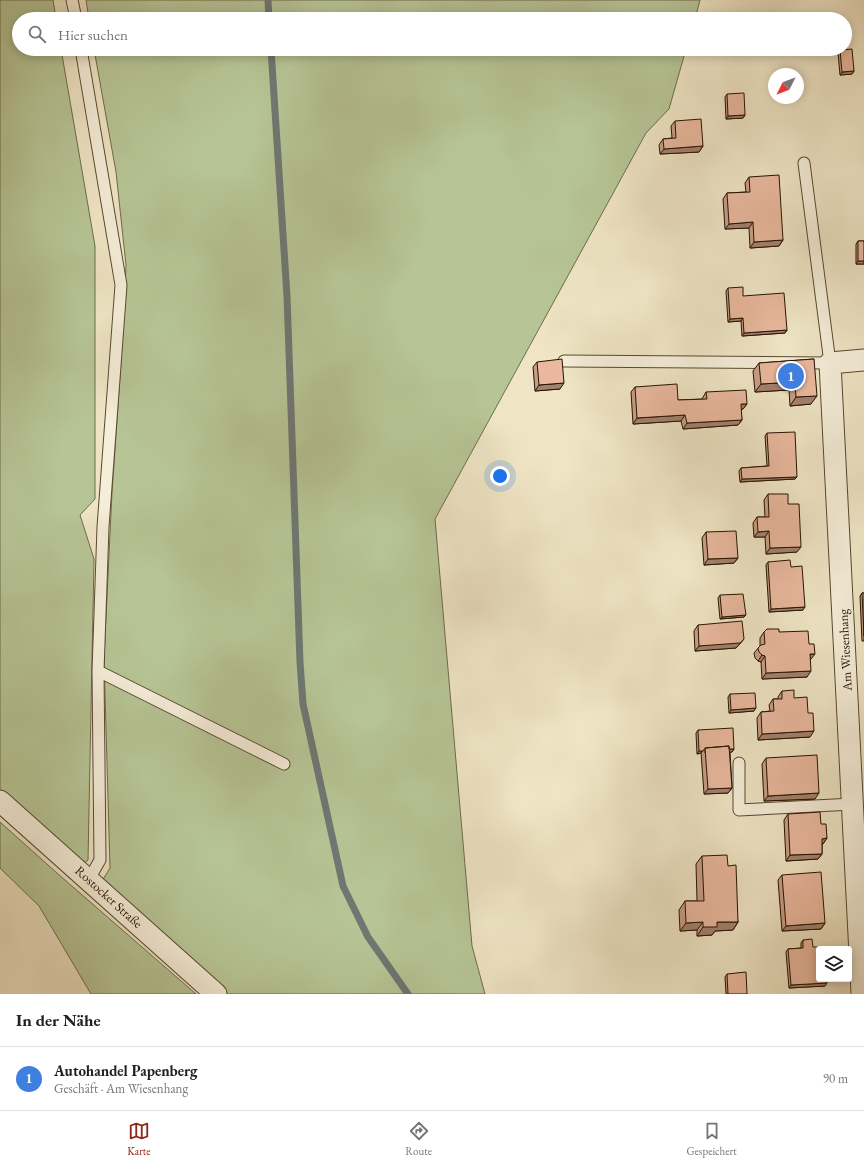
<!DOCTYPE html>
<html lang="de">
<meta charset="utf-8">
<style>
body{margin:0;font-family:"EB Garamond",serif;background:#f6f6f6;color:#202124}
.controls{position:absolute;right:12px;bottom:12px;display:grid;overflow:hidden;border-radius:4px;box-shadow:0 2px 10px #0003}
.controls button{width:36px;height:36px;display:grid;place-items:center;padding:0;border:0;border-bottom:1px solid #e0e0e0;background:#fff;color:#202124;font:20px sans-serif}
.compass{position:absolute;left:768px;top:68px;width:36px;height:36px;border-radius:50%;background:#fff;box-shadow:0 2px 10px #0003;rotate:228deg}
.you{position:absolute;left:500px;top:476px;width:14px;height:14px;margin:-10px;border:3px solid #fff;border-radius:50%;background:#1a73e8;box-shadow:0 0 0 6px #1a73e833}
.badge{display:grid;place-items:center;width:26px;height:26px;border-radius:50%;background:#8f2418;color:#fff;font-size:13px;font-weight:700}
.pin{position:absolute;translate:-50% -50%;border:2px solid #fff;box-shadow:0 1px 4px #0006}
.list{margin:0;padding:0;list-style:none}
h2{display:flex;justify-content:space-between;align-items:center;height:52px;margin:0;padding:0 16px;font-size:17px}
h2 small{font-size:13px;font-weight:400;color:#757577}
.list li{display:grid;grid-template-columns:26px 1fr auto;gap:12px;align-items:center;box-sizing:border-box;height:64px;padding:0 16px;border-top:1px solid #e0e0e0}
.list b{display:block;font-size:15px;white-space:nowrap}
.list p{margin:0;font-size:13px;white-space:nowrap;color:#757577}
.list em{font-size:13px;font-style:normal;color:#757577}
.icon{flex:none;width:22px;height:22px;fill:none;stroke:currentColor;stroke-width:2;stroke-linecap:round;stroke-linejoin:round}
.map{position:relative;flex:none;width:864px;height:994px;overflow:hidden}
.search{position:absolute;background:#fff;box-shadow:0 2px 10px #0003;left:12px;right:12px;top:12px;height:44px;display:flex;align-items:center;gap:10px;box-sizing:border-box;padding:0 14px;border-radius:22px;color:#757577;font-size:15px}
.sheet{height:116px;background:#fff}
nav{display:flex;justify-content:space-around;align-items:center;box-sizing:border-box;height:56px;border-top:1px solid #e0e0e0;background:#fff;font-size:11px;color:#757577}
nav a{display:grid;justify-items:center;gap:2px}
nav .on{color:#8f2418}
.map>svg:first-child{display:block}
</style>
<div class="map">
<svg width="864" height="994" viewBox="0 0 864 994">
<rect width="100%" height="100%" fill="#efe5c5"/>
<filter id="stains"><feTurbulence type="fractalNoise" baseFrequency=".005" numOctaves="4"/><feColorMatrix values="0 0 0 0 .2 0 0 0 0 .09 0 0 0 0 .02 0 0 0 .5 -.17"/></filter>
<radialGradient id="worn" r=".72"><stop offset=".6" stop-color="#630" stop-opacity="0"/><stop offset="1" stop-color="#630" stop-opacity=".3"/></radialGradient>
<path fill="#b7c596" stroke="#6e6c4b" d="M0 0H53L56 19H19V49H61L95 246V499L80 515 94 559 88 860 82 865 0 792Z
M86 0H700L695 19H89Z
M94 49H686L669 109 646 133 435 519 472 946 485 994H228L102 881 110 868 104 658 112 493 123 332 126 265 116 172Z
M0 822 58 874 196 994H91L39 906 0 868Z"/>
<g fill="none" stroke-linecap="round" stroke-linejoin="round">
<path stroke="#6e7873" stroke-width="7" d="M268 0 269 19
M271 49 287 296 300 662 303 704 343 886 368 937 408 994"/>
<g stroke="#584831" stroke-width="13">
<path id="service" d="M72 0 76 19
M81 49 121 285 103 527 98 671 100 860 89 879
M564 361 830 363 804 163
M98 671 284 764
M739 763V810L853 804"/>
</g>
<g stroke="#584831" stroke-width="23">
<path id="minor" d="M0 801 216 994
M862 994 830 363 864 360"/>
</g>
<use href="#service" stroke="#f5eed9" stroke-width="11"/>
<use href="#minor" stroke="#f5eed9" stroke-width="21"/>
</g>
<path fill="#c89e88" stroke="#251300" d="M840 50 854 71 852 74 840 75 838 53Z
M727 94 745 115 743 118 726 119 725 97Z
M675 121 703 146 699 152 660 154 659 145 663 139 672 138 671 126Z
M749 177 783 240 779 246 750 248 749 228 725 229 723 199 727 193 746 192 745 183Z
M858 241H864V264H856V244Z
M728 288 743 296 787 330 785 333 742 336 741 321 728 322 726 291Z
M814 359 811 404 790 406 789 390 755 392 753 371 759 363Z
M537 362 560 389 535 391 533 367Z
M635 387 678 400 702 399 706 392 747 404 743 409 741 410 742 420 738 425 683 429 681 421 633 424 631 392Z
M767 433 795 479 740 482 739 471 741 468 767 466 765 436Z
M768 494 788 504 797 552 766 554 765 537H754L753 523 757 517H765L764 500Z
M706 532 738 558 734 563 704 565 702 538Z
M768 562 791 567 803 610 769 612 766 565Z
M862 593H864V641H862L860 596Z
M720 595 744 617 720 619 718 598Z
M698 625 744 639 736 648 695 651 694 631Z
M764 632H779L809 644 811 659H810L807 677 762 679 761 662 758 661 755 658 754 653 760 646V638Z
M782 691 794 698 810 737 758 740 757 718 761 712 770 711 769 705 773 699H778V697Z
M730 694 754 711 729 713 728 697Z
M698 730 734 749 732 752H730L732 788 728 793 704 794 701 753 697 754 696 733Z
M766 758 815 799 764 801 762 764Z
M788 814 827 838 823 844H822V854L818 859 786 861 784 820Z
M702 856 728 866 738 922 733 930 715 931 712 935 697 936V930L680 931 679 910 685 901H697L696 864Z
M782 875 825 923 821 929 782 931 778 880Z
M803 940 813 947 825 986 789 988 786 952 788 949 801 948V943Z
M727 974 747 994H726L725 977Z"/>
<path fill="#a3816f" stroke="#251300" d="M854 71 852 74 840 75 842 72Z
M745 115 743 118 726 119 728 116Z
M703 146 699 152 660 154 664 149Z
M753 222 749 228 725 229 729 224Z
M783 240 779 246 750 248 754 242Z
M858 261H864V264H856Z
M743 318 741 321 728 322 730 319Z
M787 330 785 333 742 336 744 333Z
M795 382 789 390 755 392 761 384Z
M564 383 560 389 535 391 539 385Z
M817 396 811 404 790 406 796 397Z
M741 404H747L743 409 737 410Z
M685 415 681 421 633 424 637 418Z
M742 420 738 425 683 429 687 423Z
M797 477 795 479 740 482 742 479Z
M769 531 765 537H754L758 532Z
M801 547 797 552 766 554 770 548Z
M738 558 734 563 704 565 708 559Z
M805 607 803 610 769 612 771 609Z
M746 615 744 617 720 619 722 617Z
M744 639 736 648 695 651 699 646Z
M810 654H815L811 659H806Z
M762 655 765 656 761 662 758 661Z
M811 671 807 677 762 679 766 673Z
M756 708 754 711 729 713 731 710Z
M814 731 810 737 758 740 762 734Z
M734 749 732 752 705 753V750Z
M699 751H703L701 753 697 754Z
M732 788 728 793 704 794 708 789Z
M819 793 815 799 764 801 768 796Z
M827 838 823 844H818L822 839Z
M822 854 818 859 786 861 790 855Z
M703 922 697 930 680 931 686 923Z
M717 922H738L733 930 715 931 712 935 697 936 703 927Z
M825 923 821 929 782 931 786 926Z
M827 983 825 986 789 988 791 985Z"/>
<path fill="#e9b89e" stroke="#251300" d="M852 49 854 71 842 72 840 50Z
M744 93 745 115 728 116 727 94Z
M701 119 703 146 664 149 663 139 676 138 675 121Z
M779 175 783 240 754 242 753 222 729 224 727 193 750 192 749 177Z
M858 241H864V261H858Z
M743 287V296L784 293 787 330 744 333 743 318 730 319 728 288Z
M562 359 564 383 539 385 537 362Z
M814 359 817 396 796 397 795 382 761 384 759 363Z
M677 384 678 400 707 399 706 392 746 390 747 404H741L742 420 687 423 685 415 637 418 635 387Z
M795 432 797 477 742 479 741 468 769 466 767 433Z
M768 494H788V504H799L801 547 770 548 769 531 758 532 757 517H769Z
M736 531 738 558 708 559 706 532Z
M790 560 791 567 802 566 805 607 771 609 768 562Z
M862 593H864V636Z
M743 594 746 615 722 617 720 595Z
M742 621 744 639 740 643 699 646 698 625Z
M767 629H779V632L808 631 809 644H814L815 654H810L811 671 766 673 765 656 762 655 759 652 758 648 761 645 765 644 764 632Z
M794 690V698L807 697 808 713H813L814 731 762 734 761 712 774 711 773 699H782V691Z
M755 693 756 708 731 710 730 694Z
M733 728 734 749H729V746L705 748 703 751H699L698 730Z
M729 746 732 788 708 789 705 748Z
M817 755 819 793 768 796 766 758Z
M820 812 821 824H826L827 838 822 839V854L790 855 788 814Z
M727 855 728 866 736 865 738 922H717V927H703V922L686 923 685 901H704L702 856Z
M821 872 825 923 786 926 782 875Z
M812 939 813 947H825V949H819V979H827V983L791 985 788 949 803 948V940Z
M746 972 747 994H728L727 974Z"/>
<g text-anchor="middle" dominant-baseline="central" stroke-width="4" stroke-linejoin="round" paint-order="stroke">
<g font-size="13" fill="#251300" stroke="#f5eed9">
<text transform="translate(845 650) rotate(-93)">Am Wiesenhang</text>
<text transform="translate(109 897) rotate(42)">Rostocker Straße</text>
</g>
</g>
<rect width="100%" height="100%" filter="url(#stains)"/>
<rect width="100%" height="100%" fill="url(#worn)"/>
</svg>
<div class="controls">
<button><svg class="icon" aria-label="layers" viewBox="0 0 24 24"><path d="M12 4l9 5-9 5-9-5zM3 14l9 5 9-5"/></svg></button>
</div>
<svg class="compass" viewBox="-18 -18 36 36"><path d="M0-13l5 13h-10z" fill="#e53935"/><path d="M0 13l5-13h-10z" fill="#757577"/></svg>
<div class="you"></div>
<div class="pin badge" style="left:791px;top:376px;background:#3f7fe0">1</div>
<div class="search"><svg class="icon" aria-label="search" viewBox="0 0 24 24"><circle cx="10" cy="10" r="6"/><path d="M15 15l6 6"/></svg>Hier suchen</div>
</div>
<section class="sheet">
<h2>In der Nähe<small></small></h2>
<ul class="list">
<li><span class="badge" style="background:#3f7fe0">1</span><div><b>Autohandel Papenberg</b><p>Geschäft · Am Wiesenhang</p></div><em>90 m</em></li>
</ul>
</section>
<nav>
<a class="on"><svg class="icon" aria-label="map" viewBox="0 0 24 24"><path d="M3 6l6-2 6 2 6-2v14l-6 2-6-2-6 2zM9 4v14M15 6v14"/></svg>Karte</a>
<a><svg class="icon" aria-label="directions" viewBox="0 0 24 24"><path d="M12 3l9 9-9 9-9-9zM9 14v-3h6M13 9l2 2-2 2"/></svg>Route</a>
<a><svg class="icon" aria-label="saved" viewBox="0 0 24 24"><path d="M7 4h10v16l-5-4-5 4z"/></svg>Gespeichert</a>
</nav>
